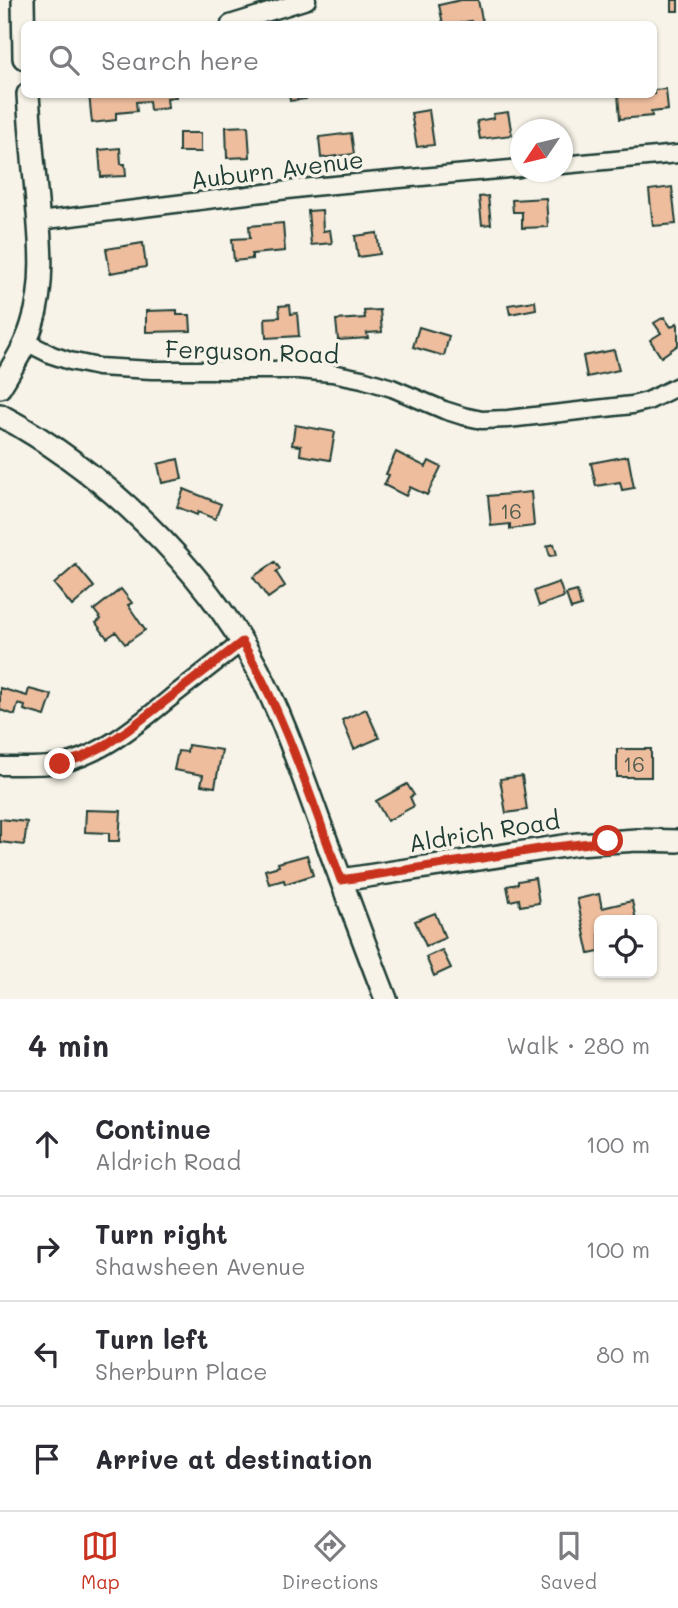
<!DOCTYPE html>
<meta charset="utf-8">
<style>
body{margin:0;font-family:Mali,sans-serif;background:#f2f2f3;color:#2b2b33}
.controls{position:absolute;right:21px;bottom:21px;display:grid;overflow:hidden;border-radius:10px;box-shadow:0 2px 5px #0004}
.controls button{width:63px;height:63px;display:grid;place-items:center;padding:0;border:0;border-bottom:2px solid #e1e1e2;background:#fff;color:#2b2b33;font:35px sans-serif}
.compass{position:absolute;left:510px;top:119px;width:63px;height:63px;border-radius:50%;background:#fff;box-shadow:0 2px 5px #0004;rotate:235deg}
.stop{position:absolute;width:21px;height:21px;margin:-16px;border:5px solid #c8321e;border-radius:50%;background:#fff}
.stop.end{background:#c8321e;border-color:#fff;box-shadow:0 2px 7px #0008}
.list{margin:0;padding:0;list-style:none}
h2{display:flex;justify-content:space-between;align-items:center;height:91px;margin:0;padding:0 28px;font-size:30px}
h2 small{font-size:23px;font-weight:400;color:#7c7c81}
.list li{display:grid;grid-template-columns:46px 1fr auto;gap:21px;align-items:center;box-sizing:border-box;height:105px;padding:0 28px;border-top:2px solid #e1e1e2}
.list b{display:block;font-size:26px;white-space:nowrap}
.list p{margin:0;font-size:23px;white-space:nowrap;color:#7c7c81}
.list em{font-size:23px;font-style:normal;color:#7c7c81}
.icon{flex:none;width:38px;height:38px;fill:none;stroke:currentColor;stroke-width:2;stroke-linecap:round;stroke-linejoin:round}
.map{position:relative;flex:none;width:678px;height:999px;overflow:hidden}
.search{position:absolute;background:#fff;box-shadow:0 2px 5px #0004;left:21px;right:21px;top:21px;height:77px;display:flex;align-items:center;gap:18px;box-sizing:border-box;padding:0 24px;border-radius:10px;color:#7c7c81;font-size:26px}
.sheet{height:511px;background:#fff}
nav{display:flex;justify-content:space-around;align-items:center;box-sizing:border-box;height:98px;border-top:2px solid #e1e1e2;background:#fff;font-size:19px;color:#7c7c81}
nav a{display:grid;justify-items:center;gap:4px}
nav .on{color:#c8321e}
.map>svg:first-child{display:block}
</style>
<div class="map">
<svg width="678" height="999" viewBox="0 0 678 999">
<rect width="100%" height="100%" fill="#f7f3e8"/>
<filter id="ink" filterUnits="userSpaceOnUse"><feTurbulence type="fractalNoise" baseFrequency=".0143" numOctaves="2"/><feDisplacementMap in="SourceGraphic" scale="14" xChannelSelector="R" yChannelSelector="G"/><feConvolveMatrix kernelMatrix="1 2 1 2 8 2 1 2 1" color-interpolation-filters="sRGB"/></filter>
<g filter="url(#ink)">
<path fill="#edbd9e" stroke="#1f3d34" stroke-width="2" d="M461 0H478L483 24H472L471 21 453 24H443L439 5Z
M672 0H678V11H672Z
M666 89 668 110 651 112 652 116 620 119 618 94H654V90Z
M89 94H175L176 97 167 98 168 108 150 110 149 101 136 102 137 111 116 113V120L92 123Z
M289 94H305L306 99 290 101Z
M429 110 434 145 417 147 411 113Z
M508 112 512 135 480 139 477 121 494 118 493 114Z
M248 126 250 157 227 158 226 127Z
M179 133H201V152H179Z
M351 133 354 154 321 158 319 137Z
M120 148 121 164H125L126 176 101 177 99 150Z
M672 187 676 224 653 226 649 190Z
M488 196 491 224 482 225 479 197Z
M546 198 548 227 522 228V212H513L512 200Z
M322 210 323 231 330 230 332 243 311 245 308 211Z
M283 223 285 251 252 254V259L234 261 232 239 250 238 249 226Z
M377 233 380 254 358 257 355 236Z
M143 243 146 267 110 273 106 249Z
M535 301 536 309 510 314 508 305Z
M290 305 291 314 297 313 299 336 266 338 265 318 280 317 279 306Z
M177 310V315H190L191 331 146 332V311Z
M380 310 382 332 367 333 368 338 338 340 336 320 365 318 364 311Z
M664 317 671 327 677 323 678 325V345L661 357 650 340 661 333 654 323Z
M419 327 449 336 444 356 413 347Z
M614 350 619 370 587 377 583 356Z
M295 425 335 432 330 460 300 455 301 446 292 445Z
M396 452 426 467 429 461 441 467 427 495 410 487 406 496 384 485 389 475 386 474Z
M628 456 634 488 622 490 620 482 596 486 591 463Z
M178 459 182 479 162 483 158 464Z
M184 489 221 504 215 519 198 512 197 515 177 507Z
M531 492 534 526 510 529V524L491 526 488 496Z
M554 544 557 555 550 556 547 546Z
M275 562 280 569 276 572 285 586 268 598 253 577Z
M76 565 94 587 72 606 54 584Z
M559 582 564 597 539 606 534 591Z
M121 589 132 603 128 605 145 630 125 644 116 632 107 638 96 623 101 619 94 610Z
M577 591 581 606 571 609 566 594Z
M0 688 27 696 29 689 52 695 45 716 24 710 25 706 18 704 15 715 0 710Z
M366 709 379 738 354 749 342 720Z
M188 745 222 750 215 787 201 785 203 775 174 770 178 751 187 752Z
M617 749H651V777H617Z
M522 776 527 810 506 813 500 779Z
M407 784 414 795 410 797 414 806 387 821 376 801Z
M86 810 121 811 119 841H109V833L85 832Z
M0 819 27 822 24 845 0 842Z
M307 855 313 875 285 884 284 880 269 884 265 870 279 866 278 863Z
M535 878 539 903 520 906 519 899 510 901 507 886 518 884V881Z
M599 894 602 908 632 901 636 920H599V952L589 954 577 899Z
M435 913 445 938 426 946 415 921Z
M442 950 451 968 434 976 426 957Z"/>
<g fill="none" stroke-linecap="round" stroke-linejoin="round">
<g stroke="#1f3d34" stroke-width="21">
<path id="street" d="M230 24 307 0
M562 165 678 154
M39 221 312 187 520 168
M26 342 52 355 70 361 98 367 152 370H298L332 373 362 379 392 388 444 410 463 416 482 420 508 419 632 405 648 401 678 386
M0 766C20 766 40 767 59 764 102 756 141 722 174 695 197 677 219 660 242 642"/>
</g>
<g stroke="#1f3d34" stroke-width="26">
<path id="secondary" d="M23 0 24 58
M0 387C12 367 25 348 32 325 46 283 40 235 36 191 33 159 30 127 28 94
M0 415C101 469 203 567 257 668 282 715 299 766 317 815 340 877 362 938 386 999
M341 880 577 844 637 840 678 841"/>
</g>
<use href="#street" stroke="#f7f3e8" stroke-width="16"/>
<use href="#secondary" stroke="#f7f3e8" stroke-width="21"/>
</g>
</g>
<g fill="none" stroke-linecap="round" stroke-linejoin="round" filter="url(#ink)">
<path stroke="#c8321e" stroke-width="9" d="M60 764 82 757 104 746 128 730 242 642C285 716 311 799 341 880L546 848 608 841"/>
</g>
<g text-anchor="middle" dominant-baseline="central" stroke-width="7" stroke-linejoin="round" paint-order="stroke">
<g font-size="21" fill="#525d4e">
<text x="511" y="510">16</text>
<text x="634" y="763">16</text>
</g>
<g font-size="24" fill="#1f3d34" stroke="#f7f3e8">
<text transform="translate(277 169) rotate(-7)">Auburn Avenue</text>
<text transform="translate(252 351) rotate(2)">Ferguson Road</text>
<text transform="translate(484 831) rotate(-9)">Aldrich Road</text>
</g>
</g>
</svg>
<div class="controls">
<button><svg class="icon" aria-label="locate" viewBox="0 0 24 24"><circle cx="12" cy="12" r="6"/><path d="M12 2v4M12 18v4M2 12h4M18 12h4"/></svg></button>
</div>
<svg class="compass" viewBox="-18 -18 36 36"><path d="M0-13l5 13h-10z" fill="#e53935"/><path d="M0 13l5-13h-10z" fill="#7c7c81"/></svg>
<div class="stop" style="left:608px;top:841px"></div>
<div class="stop end" style="left:60px;top:764px"></div>
<div class="search"><svg class="icon" aria-label="search" viewBox="0 0 24 24"><circle cx="10" cy="10" r="6"/><path d="M15 15l6 6"/></svg>Search here</div>
</div>
<section class="sheet">
<h2>4 min<small>Walk · 280 m</small></h2>
<ul class="list">
<li><svg class="icon" aria-label="ahead" viewBox="0 0 24 24"><path d="M12 20V5M6 11l6-6 6 6"/></svg><div><b>Continue</b><p>Aldrich Road</p></div><em>100 m</em></li>
<li><svg class="icon" aria-label="right" viewBox="0 0 24 24"><path d="M7 20v-9h11M14 6l5 5-5 5"/></svg><div><b>Turn right</b><p>Shawsheen Avenue</p></div><em>100 m</em></li>
<li><svg class="icon" aria-label="left" viewBox="0 0 24 24"><path d="M17 20v-9H6M10 6l-5 5 5 5"/></svg><div><b>Turn left</b><p>Sherburn Place</p></div><em>80 m</em></li>
<li><svg class="icon" aria-label="arrive" viewBox="0 0 24 24"><path d="M6 21V4h12l-3 4 3 4H6"/></svg><div><b>Arrive at destination</b></div></li>
</ul>
</section>
<nav>
<a class="on"><svg class="icon" aria-label="map" viewBox="0 0 24 24"><path d="M3 6l6-2 6 2 6-2v14l-6 2-6-2-6 2zM9 4v14M15 6v14"/></svg>Map</a>
<a><svg class="icon" aria-label="directions" viewBox="0 0 24 24"><path d="M12 3l9 9-9 9-9-9zM9 14v-3h6M13 9l2 2-2 2"/></svg>Directions</a>
<a><svg class="icon" aria-label="saved" viewBox="0 0 24 24"><path d="M7 4h10v16l-5-4-5 4z"/></svg>Saved</a>
</nav>
